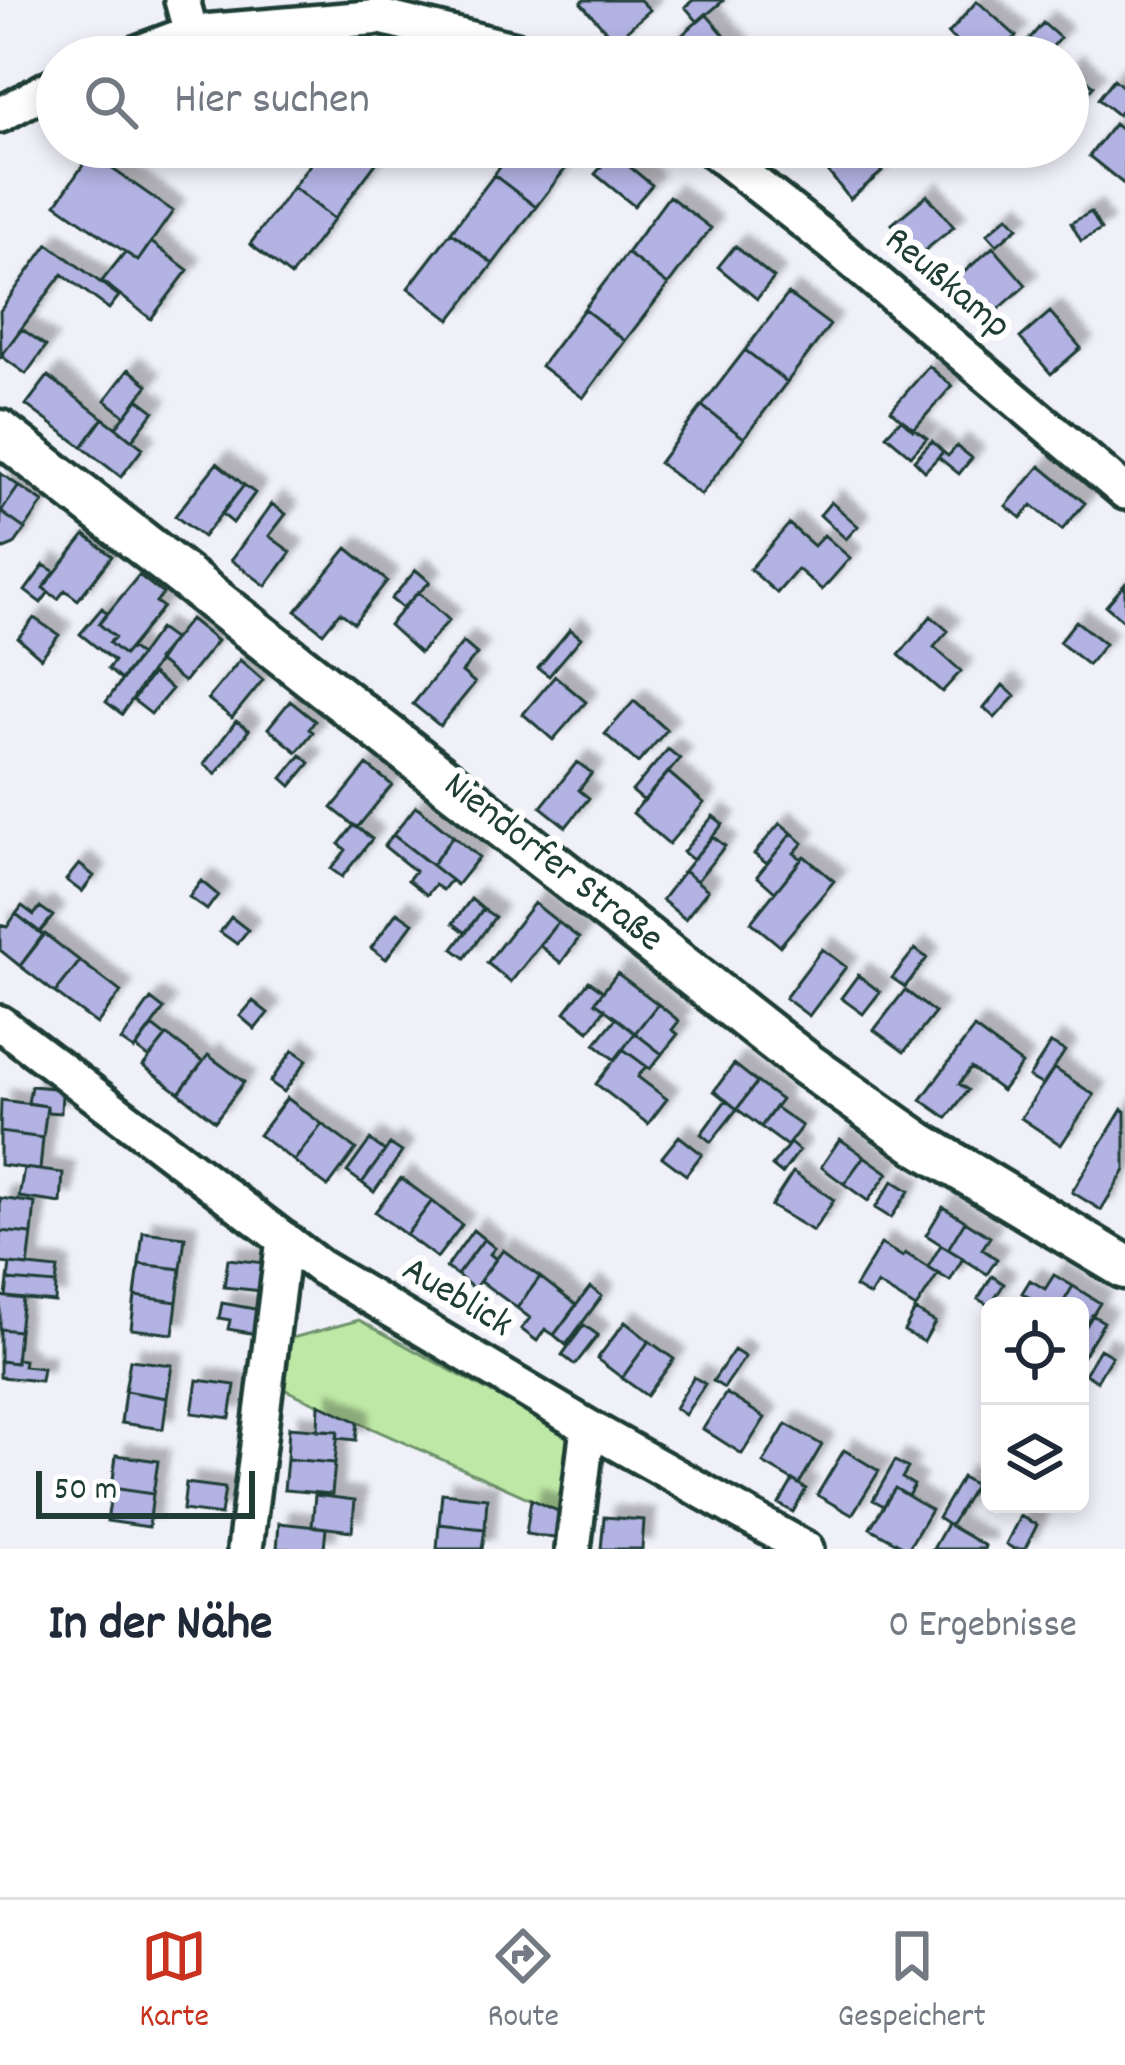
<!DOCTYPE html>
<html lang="de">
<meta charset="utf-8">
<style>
body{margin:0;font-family:Dekko,sans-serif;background:#f6f6f7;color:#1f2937}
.controls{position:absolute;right:36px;bottom:36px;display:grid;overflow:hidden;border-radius:18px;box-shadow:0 6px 18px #0003}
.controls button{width:108px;height:108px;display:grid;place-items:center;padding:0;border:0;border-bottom:3px solid #e0e1e3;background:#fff;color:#1f2937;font:60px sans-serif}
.scale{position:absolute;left:36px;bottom:30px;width:219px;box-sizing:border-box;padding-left:12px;border:6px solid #1f3d34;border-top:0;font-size:33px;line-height:42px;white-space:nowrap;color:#1f3d34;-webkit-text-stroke:9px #fff;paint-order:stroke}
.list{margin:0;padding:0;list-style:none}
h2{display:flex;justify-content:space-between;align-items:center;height:156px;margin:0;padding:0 48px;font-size:51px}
h2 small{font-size:39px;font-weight:400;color:#747a83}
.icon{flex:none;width:66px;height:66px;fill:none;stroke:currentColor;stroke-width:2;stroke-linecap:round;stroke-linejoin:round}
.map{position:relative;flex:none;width:1125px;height:1549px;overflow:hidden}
.search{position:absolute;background:#fff;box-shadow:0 6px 18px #0003;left:36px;right:36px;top:36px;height:132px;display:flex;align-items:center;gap:30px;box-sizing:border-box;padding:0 42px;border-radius:66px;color:#747a83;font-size:45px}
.sheet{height:348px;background:#fff}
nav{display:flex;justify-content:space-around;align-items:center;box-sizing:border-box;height:168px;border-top:3px solid #e0e1e3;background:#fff;font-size:33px;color:#747a83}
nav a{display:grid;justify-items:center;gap:6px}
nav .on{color:#c8321e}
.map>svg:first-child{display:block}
</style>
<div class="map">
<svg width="1125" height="1549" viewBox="0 0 1125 1549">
<defs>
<filter id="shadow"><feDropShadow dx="11" dy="-11" stdDeviation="3" flood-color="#0004"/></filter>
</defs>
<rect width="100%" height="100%" fill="#f0f0f9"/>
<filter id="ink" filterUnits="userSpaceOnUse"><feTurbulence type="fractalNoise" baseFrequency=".00833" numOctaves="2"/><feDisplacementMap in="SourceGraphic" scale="24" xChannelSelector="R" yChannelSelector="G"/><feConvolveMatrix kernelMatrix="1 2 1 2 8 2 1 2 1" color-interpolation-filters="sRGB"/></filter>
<g filter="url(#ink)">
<path fill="#bee8a5" stroke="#6e926c" stroke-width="3" d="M359 1320 574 1438 564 1514 277 1386 281 1341Z"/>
<path fill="#b2b2e3" stroke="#1f3d34" stroke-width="3" filter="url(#shadow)" d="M583 0H640L650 10 615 41 581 3Z
M693 0H722L723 1 698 22 685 7Z
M977 1 1016 36 998 57H975L948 34Z
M706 14 738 51 731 57H681L671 45Z
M1043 23 1060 38 1044 57H1014Z
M1072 67 1094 86 1068 117V71Z
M1114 79 1125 89V107L1118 115 1098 99Z
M1114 124 1125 133V185L1089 156Z
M323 147H357L377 162 334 219 293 187Z
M574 147 579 151 536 207 494 175 515 147Z
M850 147H861L882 172 850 199 825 168Z
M613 153 652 185 634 206 595 174Z
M91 154 173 211 138 261 56 204Z
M494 175 536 207 493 264 451 232Z
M293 187 334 219 291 276 250 244Z
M927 195 954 227 918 256 892 224Z
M669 196 711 228 668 285 627 253Z
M1091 212 1101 230 1081 241 1071 223Z
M1008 216 1018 227 997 245 987 234Z
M451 232 493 264 450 320 408 288Z
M151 242 188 270 151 319 102 281 125 252 138 261Z
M48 244 119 296 109 309 62 274 1 356 0 311Z
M735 246 774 278 757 299 718 267Z
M993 247 1026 285 991 316 957 278Z
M627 253 668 285 625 341 584 309Z
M788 294 830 325 787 382 745 350Z
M584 309 625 341 583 398 541 366Z
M1050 312 1081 348 1051 374 1020 338Z
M22 329 46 346 26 374 1 356Z
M745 350 787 382 744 438 702 406Z
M929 366 952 386 913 430 891 410Z
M129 369 148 385 125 416 105 400Z
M48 376 103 418 82 447 26 405Z
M138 399 154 411 132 440 116 427Z
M702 406 744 438 701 495 659 463Z
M103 418 143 448 121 477 82 447Z
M901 419 927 438 911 456 886 435Z
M932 441 943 452 925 471 914 460Z
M957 446 972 458 959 474 938 457 943 452 948 456Z
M217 463 244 485 203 537 175 516Z
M1040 466 1085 503 1062 530 1032 505 1021 518 1006 506Z
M0 473 19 486 1 512 0 511Z
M244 485 255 493 233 523 222 514Z
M19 486 43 502 25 529 1 512Z
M831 502 858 526 846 539 820 515Z
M272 504 286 514 269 536 291 552 266 586 231 560Z
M1 512 25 529 14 545 4 549 0 546Z
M789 524 814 546 824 535 850 558 822 590 798 569 777 593 750 569Z
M85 535 112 556 78 600 65 590 58 599 43 588Z
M347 548 387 581 354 623 340 612 323 633 296 611Z
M44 565 55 572 43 588 49 592 41 603 25 591Z
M416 570 430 582 402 608 391 599Z
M139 575 163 594 156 602 163 607 124 655 109 643 115 637 99 624Z
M1125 584V622L1106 606Z
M418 592 449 620 420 653 389 625Z
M102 608 107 613 99 624 115 637 109 643 124 655 130 648 140 655 121 680 108 669 114 661 80 634Z
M931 616 948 631 934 647 961 671 942 692 899 655Z
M34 618 59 635 41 658 18 638Z
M190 619 217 641 184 682 157 660Z
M1076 621 1105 644 1088 665 1059 642Z
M159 629 173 639 122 714 106 702Z
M570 629 581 638 549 676 538 668Z
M463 642 477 654 462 672 475 683 440 726 413 704Z
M240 660 263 680 232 718 208 699Z
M152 674 172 689 151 714 133 700Z
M555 676 586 702 553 740 523 714Z
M1003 685 1015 696 995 718 984 708Z
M290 701 315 721 309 729 313 732 297 752 268 728Z
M634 701 667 730 638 763 605 734Z
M236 721 249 730 216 774 204 764Z
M668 749 680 759 644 801 632 791Z
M301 755 310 763 291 786 282 778Z
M577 762 592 773 579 790 589 798 566 827 541 807Z
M367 765 392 785 357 828 332 808Z
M668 772 704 803 669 844 633 813Z
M416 806 453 836 432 865 393 835Z
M713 816 723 824 693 860 683 852Z
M780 823 792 833 767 864 754 854Z
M354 825 372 839 342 877 331 869 346 850 339 844Z
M792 833 803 843 794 853 802 859 775 892 757 876Z
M393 835 451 880 443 890 435 885 427 895 408 880 415 871 384 846Z
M453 836 479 857 457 885 432 865Z
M712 836 725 846 697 881 684 871Z
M804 856 834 881 780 946 751 922Z
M79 864 94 876 82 892 66 880Z
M684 871 708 890 685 919 662 900Z
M201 881 218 895 207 910 189 897Z
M471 899 483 909 466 933 453 923Z
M534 903 558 922 511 982 487 963Z
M22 906 34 915 40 907 53 916 40 932 16 914Z
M483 909 495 917 465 958 453 949Z
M397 912 413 923 386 959 371 948Z
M16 914 43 935 20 966 0 950V925L7 927Z
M231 917 248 930 237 944 220 932Z
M558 922 579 938 561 963 539 945Z
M45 934 80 961 55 993 20 966Z
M822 949 846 967 809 1016 785 998Z
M915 949 927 958 905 987 892 978Z
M80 961 121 992 97 1024 55 993Z
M617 973 658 1004 635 1033 595 1002Z
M858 975 880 992 863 1014 841 998Z
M589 981 603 991 595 1002 605 1009 589 1031 565 1012Z
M905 990 935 1013 904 1052 874 1030Z
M151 999 164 1009 134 1050 121 1041Z
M253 1001 268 1013 255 1029 240 1016Z
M658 1004 679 1021 672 1030 678 1034 662 1054 635 1033Z
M616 1018 635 1033 615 1060 595 1044Z
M152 1026 166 1037 149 1058 136 1048Z
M974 1028 1022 1064 1002 1091 971 1068 959 1084 968 1090 947 1118 921 1100Z
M635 1033 662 1054 650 1069 623 1049Z
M167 1035 203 1062 179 1093 143 1066Z
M1051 1043 1065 1051 1043 1085 1029 1077Z
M623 1049 646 1066 638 1077 667 1099 648 1124 596 1084Z
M293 1050 307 1060 284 1092 270 1082Z
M208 1055 244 1082 215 1121 179 1093Z
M734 1064 757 1082 737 1109 714 1091Z
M1054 1068 1094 1095 1061 1145 1021 1118Z
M757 1082 781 1100 761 1127 737 1109Z
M31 1086 54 1088 62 1093 61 1113 47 1112V1106L28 1103Z
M287 1098 322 1124 294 1161 259 1135Z
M1 1100 47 1106 43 1138 0 1132Z
M726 1100 737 1109 711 1142 701 1134Z
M775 1107 802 1126 787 1146 761 1127Z
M1122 1109 1125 1111V1170L1101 1210 1072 1192Z
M322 1124 356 1149 328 1187 294 1161Z
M0 1132 43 1138 40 1170 0 1165Z
M679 1136 702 1154 686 1175 662 1157Z
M840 1139 864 1156 844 1184 821 1167Z
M370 1140 385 1151 362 1183 347 1172Z
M790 1143 799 1151 782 1174 772 1166Z
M390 1144 402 1152 374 1192 362 1183Z
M864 1156 888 1173 868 1201 844 1184Z
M24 1168 63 1173 61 1203 19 1197Z
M793 1172 834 1200 813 1231 771 1206Z
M401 1178 432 1201 406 1235 375 1212Z
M893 1181 909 1191 891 1218 875 1208Z
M0 1198 35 1203 32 1234 0 1231Z
M432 1201 462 1225 437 1258 406 1235Z
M943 1207 965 1221 948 1249 926 1235Z
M965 1221 990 1237 982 1249 997 1259 987 1274 948 1249Z
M473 1230 484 1239 457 1275 446 1268Z
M0 1231 32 1234 28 1266 0 1263Z
M143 1232 185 1237 181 1269 139 1264Z
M484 1239 495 1248 490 1254 496 1259 474 1289 457 1275Z
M881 1244 903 1257 905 1253 938 1274 916 1308 877 1284 870 1296 855 1287Z
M941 1245 963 1258 950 1281 928 1267Z
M503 1250 540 1277 517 1308 480 1281Z
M228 1259 265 1263 262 1291 224 1287Z
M10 1264 58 1269 56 1284 8 1280Z
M139 1264 181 1269 177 1302 135 1296Z
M1054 1275 1073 1286 1061 1306H1043L1022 1293 1030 1280 1045 1289Z
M992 1276 1004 1284 990 1306 978 1299Z
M540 1277 576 1305 554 1335 545 1329 537 1341 521 1329 530 1318 517 1308Z
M8 1280 56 1284 55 1302 6 1297Z
M1073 1286 1100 1303 1083 1331 1080 1306H1061Z
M590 1287 602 1296 566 1345 554 1335Z
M0 1296 23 1299 19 1331 0 1329Z
M135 1296 177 1302 173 1334 131 1329Z
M222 1303 260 1310 256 1334 228 1329 230 1320 219 1318Z
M915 1310 935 1322 924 1342 904 1331Z
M1092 1315 1104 1322 1080 1361V1329L1083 1331Z
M625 1322 649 1341 622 1378 597 1359Z
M584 1325 598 1335 575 1365 562 1355Z
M0 1329 19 1331 16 1363 0 1361Z
M649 1341 674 1359 647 1396 622 1378Z
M1100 1349 1112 1356 1097 1381 1085 1374Z
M734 1350 745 1357 724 1388 713 1381Z
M16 1359 24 1360 23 1366 43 1368 41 1381 0 1377V1361L16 1363Z
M130 1360 172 1365 167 1398 125 1391Z
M694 1377 705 1384 685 1415 675 1408Z
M197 1380 235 1385 230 1418 192 1413Z
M125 1391 167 1398 163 1429 121 1423Z
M726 1393 765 1418 742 1454 703 1429Z
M319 1404 358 1422 356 1440 337 1438 338 1431 318 1430Z
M786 1424 822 1445 799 1484 763 1463Z
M289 1427 338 1431 335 1463 287 1459Z
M844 1450 879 1471 852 1515 817 1495Z
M116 1455 158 1461 153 1494 112 1488Z
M287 1459 335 1463 332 1494 284 1490Z
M895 1461 908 1468 902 1478 914 1485 908 1496 895 1488 884 1506 873 1500Z
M962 1477 975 1485 950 1526 938 1518Z
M793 1480 806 1489 793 1512 779 1504Z
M186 1483 225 1488 221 1515 183 1510Z
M112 1488 153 1494 149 1527 107 1521Z
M895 1488 931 1510 908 1549 870 1528Z
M442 1493 487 1498 485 1529 439 1524Z
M315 1495 355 1500 352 1531 312 1526Z
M531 1499 564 1514 561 1539 526 1534Z
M1020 1516 1037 1525 1025 1549H1014L1006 1544Z
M604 1517 644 1520 642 1549H601Z
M279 1523 326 1528 324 1549H277Z
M439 1524 485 1529 482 1549H437Z
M947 1524 985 1546 984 1549H933Z"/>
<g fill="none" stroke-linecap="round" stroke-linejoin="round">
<g stroke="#1f3d34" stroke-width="42">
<path id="minor" d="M182 0 191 33
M127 57 191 33 381 17 544 57
M0 115 57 84
M709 147 830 242 1125 492
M0 1023 320 1267 588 1427 806 1549
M245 1549 284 1239
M573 1549 588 1427"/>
</g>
<g stroke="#1f3d34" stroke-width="51">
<path id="major" d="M0 432 806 1064 918 1143 1125 1267"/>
</g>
<use href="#minor" stroke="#fff" stroke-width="33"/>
<use href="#major" stroke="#fff" stroke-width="42"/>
</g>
</g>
<g text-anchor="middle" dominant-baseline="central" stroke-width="12" stroke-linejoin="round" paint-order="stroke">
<g font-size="39" fill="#1f3d34" stroke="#fff">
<text transform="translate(946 285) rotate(40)">Reußkamp</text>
<text transform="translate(552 864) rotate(38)">Niendorfer Straße</text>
<text transform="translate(456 1299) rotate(31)">Aueblick</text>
</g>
</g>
</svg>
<div class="controls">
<button><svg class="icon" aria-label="locate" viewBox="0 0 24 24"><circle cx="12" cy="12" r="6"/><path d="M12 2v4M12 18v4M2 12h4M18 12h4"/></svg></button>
<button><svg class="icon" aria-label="layers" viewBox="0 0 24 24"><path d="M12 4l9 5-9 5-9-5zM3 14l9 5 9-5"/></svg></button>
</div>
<div class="scale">50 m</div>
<div class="search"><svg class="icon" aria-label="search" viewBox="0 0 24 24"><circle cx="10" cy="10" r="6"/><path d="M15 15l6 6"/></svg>Hier suchen</div>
</div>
<section class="sheet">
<h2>In der Nähe<small>0 Ergebnisse</small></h2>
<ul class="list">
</ul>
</section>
<nav>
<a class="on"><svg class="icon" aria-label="map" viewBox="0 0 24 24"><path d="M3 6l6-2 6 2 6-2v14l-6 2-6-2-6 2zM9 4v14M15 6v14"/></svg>Karte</a>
<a><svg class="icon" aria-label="directions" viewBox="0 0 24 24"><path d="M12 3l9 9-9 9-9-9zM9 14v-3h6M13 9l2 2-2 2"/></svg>Route</a>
<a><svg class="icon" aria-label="saved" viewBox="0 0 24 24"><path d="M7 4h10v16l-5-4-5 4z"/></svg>Gespeichert</a>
</nav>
